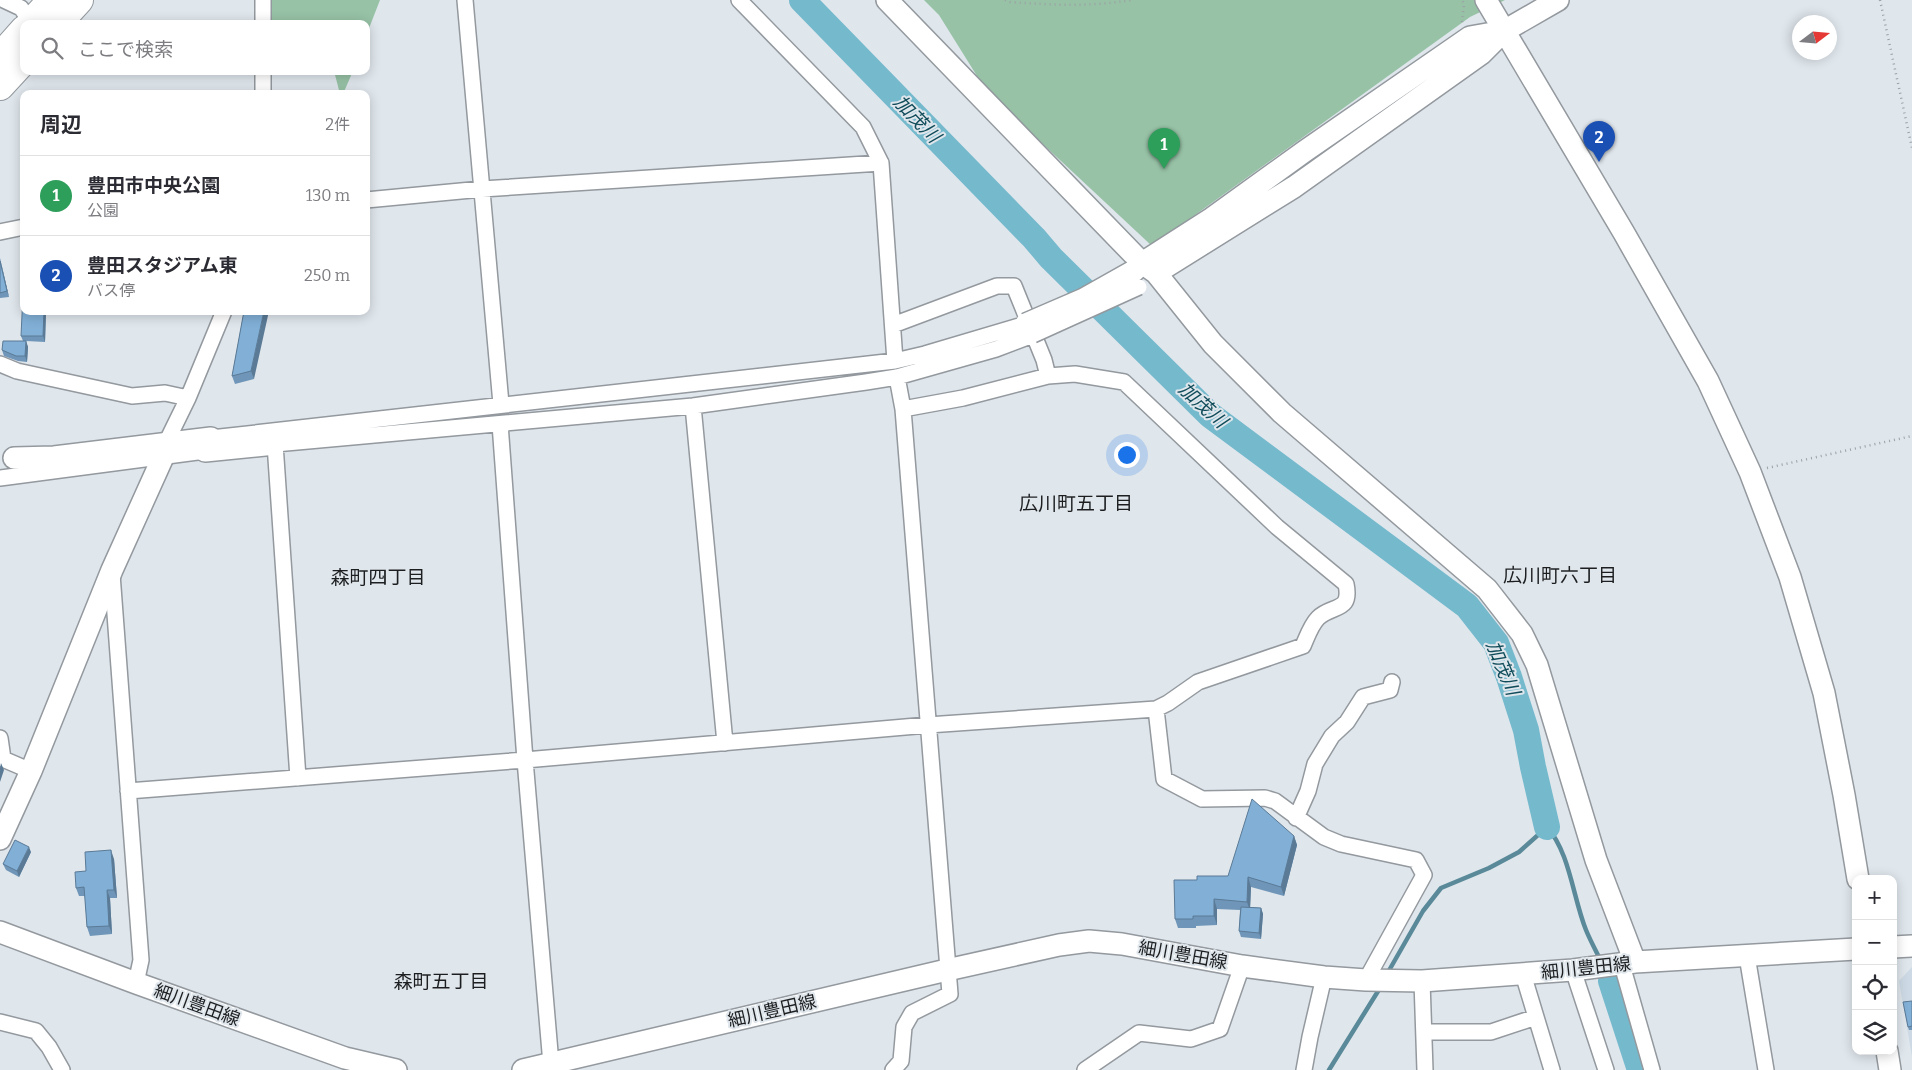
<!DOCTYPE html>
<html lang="ja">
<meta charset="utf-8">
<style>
body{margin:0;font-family:Bitter,"Noto Sans JP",serif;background:#f2f2f3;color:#2b2b33}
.controls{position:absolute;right:15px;bottom:15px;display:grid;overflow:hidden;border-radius:10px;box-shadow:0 2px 12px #0003}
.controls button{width:45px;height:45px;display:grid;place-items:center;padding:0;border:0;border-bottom:1px solid #e1e1e2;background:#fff;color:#2b2b33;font:25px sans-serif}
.compass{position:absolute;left:1792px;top:15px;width:45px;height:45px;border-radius:50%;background:#fff;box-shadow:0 2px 12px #0003;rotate:74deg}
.you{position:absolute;left:1126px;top:454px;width:18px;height:18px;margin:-12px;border:4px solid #fff;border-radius:50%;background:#1a73e8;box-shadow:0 0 0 8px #1a73e833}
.badge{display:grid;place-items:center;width:32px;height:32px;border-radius:50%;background:#404fc3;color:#fff;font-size:16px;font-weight:700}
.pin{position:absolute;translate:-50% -41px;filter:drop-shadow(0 1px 2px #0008)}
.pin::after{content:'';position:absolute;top:26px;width:18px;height:15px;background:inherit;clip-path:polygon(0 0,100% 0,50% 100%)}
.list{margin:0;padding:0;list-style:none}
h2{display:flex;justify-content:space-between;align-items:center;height:65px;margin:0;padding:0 20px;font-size:21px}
h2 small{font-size:16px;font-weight:400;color:#7c7c81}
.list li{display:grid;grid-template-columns:32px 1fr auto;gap:15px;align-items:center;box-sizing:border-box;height:80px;padding:0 20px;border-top:1px solid #e1e1e2}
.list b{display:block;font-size:19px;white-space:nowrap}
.list p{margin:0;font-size:16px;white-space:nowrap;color:#7c7c81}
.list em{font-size:16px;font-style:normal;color:#7c7c81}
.icon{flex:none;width:28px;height:28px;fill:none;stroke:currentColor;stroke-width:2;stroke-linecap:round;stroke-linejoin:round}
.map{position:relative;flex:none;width:1912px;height:1070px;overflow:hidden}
.search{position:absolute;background:#fff;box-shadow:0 2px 12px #0003;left:20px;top:20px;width:350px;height:55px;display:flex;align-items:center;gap:12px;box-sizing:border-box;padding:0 18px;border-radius:10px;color:#7c7c81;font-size:19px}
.panel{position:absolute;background:#fff;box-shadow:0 2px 12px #0003;left:20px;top:90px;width:350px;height:225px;border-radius:10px}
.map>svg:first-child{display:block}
</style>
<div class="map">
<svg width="1912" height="1070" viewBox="0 0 1912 1070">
<rect width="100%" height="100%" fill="#dfe6ec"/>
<path fill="#cddae5" d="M1912 967V1057L1899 981Z"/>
<path fill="#97c2a6" d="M272 0H380L366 36V24H271Z
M924 0H1505L1470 17 1152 246 987 92 939 15Z
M334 71H353L343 94H340Z"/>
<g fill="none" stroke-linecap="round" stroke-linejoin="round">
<path stroke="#5a8a99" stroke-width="4.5" d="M1387 974 1423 911 1441 888 1489 868 1519 852 1547 827C1570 853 1573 898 1586 930 1590 940 1596 951 1601 961
M1329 1070 1380 988"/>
<path stroke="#75b9cd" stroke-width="26" d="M802 0 1034 238 1051 258 1210 415 1467 606 1496 643 1509 677 1526 730 1533 767 1547 827
M1611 981 1640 1070"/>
<g stroke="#93999e" stroke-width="18">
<path id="street" d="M4 0 21 8 31 22
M263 0V24
M465 0 501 404
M739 0 863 127 881 163 895 361
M263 71V94
M366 200 482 189 881 163
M0 232 24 227
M893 325 997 286H1014L1044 360 1048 376 963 398 903 409
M0 364 17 371 132 396 165 393 188 398
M1048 376 1075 374 1124 382 1277 527 1346 584C1352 613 1332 604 1318 618 1311 625 1307 637 1303 646L1198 682 1168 703 1156 709
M693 406 725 743
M500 424 525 760 551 1064
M211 438 895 361 925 354 1026 324
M165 445 188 398 224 311
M0 478 205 451
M112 574 141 960 136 983
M0 738 3 759 31 771
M298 778 275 444 693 406 866 382 897 377 996 349 1033 335
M128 791 525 760 928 725 1156 709 1164 779 1202 799 1265 798 1275 801 1324 837 1341 844 1416 860 1424 875 1366 980
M1296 818 1308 791 1315 764 1332 736 1347 722 1363 697 1390 690 1392 682
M1747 956 1766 1070
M1622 965 1652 1070
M1573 970 1606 1070
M1523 974 1552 1070
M1422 981 1425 1070
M0 1022 36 1031 49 1047 62 1070
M1424 1032H1491L1536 1017
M893 1070 901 1061 904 1027 912 1013 950 994 903 409 897 377
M1085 1070 1139 1033 1191 1039 1220 1029 1242 966
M1304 1070 1310 1037 1324 977"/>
</g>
<g stroke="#93999e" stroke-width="24">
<path id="secondary" d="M887 0 1142 263 1156 273 1213 344 1282 413 1487 589 1522 634 1537 665 1596 860 1635 962
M1486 0 1624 233 1708 381 1750 472 1790 577 1824 693 1844 795 1858 879
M1134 271 1142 263 1212 218 1305 151 1470 37 1504 31
M1156 273 1294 187 1481 54 1504 31 1558 0
M205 451 275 444
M14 458 54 457 211 438
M0 839 31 771 112 570 163 457 165 445
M0 932 136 983 345 1058 396 1070
M1893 947 1912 946
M1887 1051 1890 1070
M523 1070 947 970 1059 945 1089 941 1122 944 1242 966 1324 977 1366 980 1422 981 1573 970 1635 962 1856 949"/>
</g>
<g stroke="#93999e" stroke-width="30">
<path id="highway" d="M30 24 52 0
M57 24 79 0
M0 57 24 30
M0 86 24 60"/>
</g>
<path stroke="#9ba1a5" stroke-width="2.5" stroke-dasharray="1 4" stroke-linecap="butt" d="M1005 0 1010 2C1052 5 1090 7 1132 0
M1880 0 1912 148
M1462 22 1464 4 1462 0
M1767 468 1912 436"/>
<use href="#street" stroke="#fff" stroke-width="15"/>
<use href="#secondary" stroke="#fff" stroke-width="21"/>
<use href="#highway" stroke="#fff" stroke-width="28"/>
<g stroke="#93999e" stroke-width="18" stroke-linecap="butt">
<path id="street-bridge" d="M1033 335 1139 287"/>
</g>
<g stroke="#93999e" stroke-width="24" stroke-linecap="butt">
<path id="secondary-bridge" d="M1026 324 1084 299 1132 272"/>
</g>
<use href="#street-bridge" stroke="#fff" stroke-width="15"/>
<use href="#secondary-bridge" stroke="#fff" stroke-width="21"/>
</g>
<path fill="#6f96b8" d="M0 258 9 297 0 298Z
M46 311 45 342 26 341 28 347 27 362 18 361 4 356 2 350 23 341 21 336Z
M244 311 254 379 235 384 232 376Z
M1294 836 1297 845 1284 896 1251 887 1250 907 1261 908 1263 914 1261 939 1241 937 1239 931 1240 910 1217 909V925L1196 926V928H1178L1175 919 1197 880 1228 876Z
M31 852 19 877 6 870 3 864Z
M114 859 117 898H110L112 934 90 936 87 927 85 896H79L76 888 86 871Z
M1912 1001V1030H1909L1908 1027Z"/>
<path fill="#5a7a96" d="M0 258 9 297 7 291Z
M44 311H46L45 342 43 336Z
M264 311H269L254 379 251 371Z
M26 341 28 347 27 362 25 356Z
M1 763 4 770 0 782V768Z
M1294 836 1297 845 1284 896 1281 887Z
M29 847 31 852 19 877 17 871Z
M111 850 114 859 117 898 114 890Z
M1248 877 1251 887 1250 911 1247 902Z
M107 890 110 898 112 934 109 926Z
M1214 899 1217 909V925L1214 916Z
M1261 908 1263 914 1261 939 1259 933Z"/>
<path fill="#81afd6" stroke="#5a7a96" d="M0 261 7 291 0 293Z
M23 294 24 295V311H44L43 336H21Z
M244 311H264L251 371 232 376Z
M3 341H26L25 356H16L2 350Z
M1252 799 1294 836 1281 887 1248 877 1247 902 1214 899V916H1193V919H1175L1174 880H1197V876H1228Z
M15 840 29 847 17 871 3 864Z
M111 850 114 890H107L109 926 87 927 84 887 76 888 75 872 86 871 85 852Z
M1241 907 1261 908 1259 933 1239 931Z
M1912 1001V1026L1908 1027 1903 1002Z"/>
<g text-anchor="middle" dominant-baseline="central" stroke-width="4" stroke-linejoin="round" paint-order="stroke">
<g font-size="18" fill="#1c1e20" stroke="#dfe6ec">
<text transform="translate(1183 955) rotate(10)">細川豊田線</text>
<text transform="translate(1586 968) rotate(-6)">細川豊田線</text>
<text transform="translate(197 1005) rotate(20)">細川豊田線</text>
<text transform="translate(772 1011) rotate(-13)">細川豊田線</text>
</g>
<g font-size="19" font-style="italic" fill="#104c5a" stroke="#dfe6ec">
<text transform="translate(917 119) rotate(46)">加茂川</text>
<text transform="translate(1203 405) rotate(42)">加茂川</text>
<text transform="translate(1503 668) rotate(67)">加茂川</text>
</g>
<g font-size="19" fill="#1c1e20" stroke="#dfe6ec">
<text x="1076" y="503">広川町五丁目</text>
<text x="1560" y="575">広川町六丁目</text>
<text x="378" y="577">森町四丁目</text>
<text x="441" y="981">森町五丁目</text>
</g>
</g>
</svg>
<div class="controls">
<button>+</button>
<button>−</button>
<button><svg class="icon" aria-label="locate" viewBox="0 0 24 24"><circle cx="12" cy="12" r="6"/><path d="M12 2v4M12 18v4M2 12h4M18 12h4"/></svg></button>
<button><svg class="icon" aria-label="layers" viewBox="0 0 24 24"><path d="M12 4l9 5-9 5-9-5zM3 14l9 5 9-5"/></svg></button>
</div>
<svg class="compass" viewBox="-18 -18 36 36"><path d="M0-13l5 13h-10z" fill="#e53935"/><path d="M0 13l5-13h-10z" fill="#7c7c81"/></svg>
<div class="you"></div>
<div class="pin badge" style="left:1164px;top:169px;background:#2e9e5b">1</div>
<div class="pin badge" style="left:1599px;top:162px;background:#1a4fb4">2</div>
<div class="search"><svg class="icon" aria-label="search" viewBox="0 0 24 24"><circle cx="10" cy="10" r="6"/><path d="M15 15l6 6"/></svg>ここで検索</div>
<section class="panel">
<h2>周辺<small>2件</small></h2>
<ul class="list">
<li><span class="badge" style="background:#2e9e5b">1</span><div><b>豊田市中央公園</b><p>公園</p></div><em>130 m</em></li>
<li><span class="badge" style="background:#1a4fb4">2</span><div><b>豊田スタジアム東</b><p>バス停</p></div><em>250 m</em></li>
</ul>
</section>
</div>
